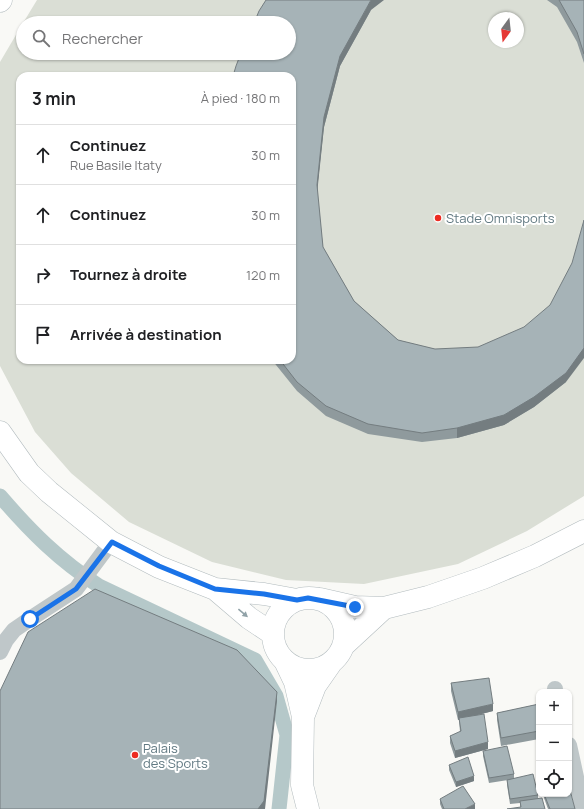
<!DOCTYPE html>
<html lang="fr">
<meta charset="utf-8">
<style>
body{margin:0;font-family:Manrope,sans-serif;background:#f6f6f6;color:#202124}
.controls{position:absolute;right:12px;bottom:12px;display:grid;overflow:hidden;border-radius:8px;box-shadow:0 1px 3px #0004}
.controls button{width:36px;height:36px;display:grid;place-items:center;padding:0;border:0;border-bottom:1px solid #e0e0e0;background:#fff;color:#202124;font:20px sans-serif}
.compass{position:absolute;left:488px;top:12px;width:36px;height:36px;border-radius:50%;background:#fff;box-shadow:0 1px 3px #0004;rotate:195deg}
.stop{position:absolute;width:12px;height:12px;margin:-9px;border:3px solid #1a73e8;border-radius:50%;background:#fff}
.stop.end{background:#1a73e8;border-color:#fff;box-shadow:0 1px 4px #0008}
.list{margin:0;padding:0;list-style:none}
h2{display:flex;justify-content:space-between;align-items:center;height:52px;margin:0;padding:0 16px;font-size:17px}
h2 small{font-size:13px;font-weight:400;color:#757577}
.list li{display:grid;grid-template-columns:26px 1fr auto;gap:12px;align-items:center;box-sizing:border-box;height:60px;padding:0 16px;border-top:1px solid #e0e0e0}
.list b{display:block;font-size:15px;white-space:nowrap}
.list p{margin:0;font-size:13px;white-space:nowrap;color:#757577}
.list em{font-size:13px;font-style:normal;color:#757577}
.icon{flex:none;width:22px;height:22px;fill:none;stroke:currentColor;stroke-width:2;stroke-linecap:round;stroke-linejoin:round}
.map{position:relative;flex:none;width:584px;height:809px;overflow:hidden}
.search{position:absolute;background:#fff;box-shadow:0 1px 3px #0004;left:16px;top:16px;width:280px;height:44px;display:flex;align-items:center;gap:10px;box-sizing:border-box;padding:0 14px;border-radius:22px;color:#757577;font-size:15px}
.panel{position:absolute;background:#fff;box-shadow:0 1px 3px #0004;left:16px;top:72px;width:280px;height:292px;border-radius:12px}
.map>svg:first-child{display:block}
</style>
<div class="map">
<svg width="584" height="809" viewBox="0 0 584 809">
<rect width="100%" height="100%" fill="#f9f9f6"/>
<path fill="#daded5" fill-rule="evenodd" d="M37 0H584V496L527 531 458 564 364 584 286 580 212 562 129 522 71 473 35 432 0 366V62L23 23V53H289V23H23ZM494 18H518V42H494ZM20 76H292V360H20Z"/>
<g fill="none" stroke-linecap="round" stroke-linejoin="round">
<path stroke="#b5c8c9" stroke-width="15" d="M0 496C31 532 59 560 99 586L255 660 276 696 287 735 279 809"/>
<g stroke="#b2bbbe" stroke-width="23">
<path id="secondary" d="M0 1 1 0
M0 432 29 473 49 492 111 542 159 567 215 589 264 594 297 600
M215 589 249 618 273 634
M273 634a36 36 0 1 1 72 0a36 36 0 1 1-72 0Z
M320 599 355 607 384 608 428 597 483 578 535 556 584 531
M344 645 384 608
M285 661 295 682 303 717 302 785 308 809
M303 717 315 686 331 663"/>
</g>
<path stroke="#bfc7c9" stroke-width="16" d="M0 652 6 640 14 630 30 619 76 589 111 542
M555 689V692
M569 745 583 809"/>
<use href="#secondary" stroke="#fff" stroke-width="22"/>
</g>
<path fill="#8f9a9d" d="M547 0H584V63L577 42 557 7Z
M371 10 340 66 324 127 317 190 323 247 354 301 398 340 566 382 534 407 504 425 457 438 422 442 368 434 326 416 297 391 272 360H292V76Z
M451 683 493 711 478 715 488 749 455 758 450 743V736L460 732 459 719 458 720 451 691Z
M539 704V739L501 746 497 720V713Z
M483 751 514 774V778L538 795V799L520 807V803L510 804 507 785V780H508L489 783 483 756Z
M449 765 474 781 456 787 449 770Z
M544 794 575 809H548L544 798Z
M440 799 475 809H442L440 804Z"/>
<path fill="#747d80" d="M371 0H384L371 10 340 66 324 127 317 194V185L324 117 340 56Z
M584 348V358L566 382 534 407 504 425 457 438V428Z
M277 692V701L265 809H258Z
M493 704V711L458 720V712Z
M488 742V749L455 758V751Z
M474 776V781L456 787V782Z
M475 804V809H465Z"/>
<path fill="#a6b3b7" stroke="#747d80" d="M266 0H371L340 56 324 117 317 185 323 247 354 301 398 340 435 349 478 347 524 327 550 305 572 263 584 220V348L566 373 534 397 504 415 457 428 422 433 368 424 326 406 297 382 280 360H292V76H233L236 66 241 53H289V23H254L259 11Z
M559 0H584V54L577 32Z
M95 589 237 650 277 692 264 801 258 809H0V691L28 632Z
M489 678 493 704 458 712 451 683Z
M539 704V731L501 738 497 713Z
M484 714 488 742 455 751 450 736 461 731 459 718Z
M507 746 514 774 489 778 483 751Z
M468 757 474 776 456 782 449 765Z
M533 774 538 795 510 799 507 780Z
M463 786 475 804 465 809H444L440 799Z
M569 786 575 809H550L544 794H569Z
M542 798 545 809H507L521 807 520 801Z"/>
<defs><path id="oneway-solid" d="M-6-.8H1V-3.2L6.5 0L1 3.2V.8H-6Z"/></defs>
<use fill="#91a2a8" href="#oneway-solid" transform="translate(243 613) rotate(40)"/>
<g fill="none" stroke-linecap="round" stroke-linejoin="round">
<path stroke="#1a73e8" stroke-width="5" d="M30 619 76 589 112 542 159 566 215 589 264 594 297 600 308 598 355 607"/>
</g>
<g fill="#ed2c22" stroke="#fff" stroke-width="1.5">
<circle cx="438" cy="218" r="4"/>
<circle cx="135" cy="755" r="4"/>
</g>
<g text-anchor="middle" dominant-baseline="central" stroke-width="4" stroke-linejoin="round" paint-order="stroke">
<g font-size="13" fill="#627a83" stroke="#fff" text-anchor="start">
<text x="446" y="218">Stade Omnisports</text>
<text x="143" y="748">Palais<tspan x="143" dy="15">des Sports</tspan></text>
</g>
</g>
</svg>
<div class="controls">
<button>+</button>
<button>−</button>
<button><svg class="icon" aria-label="locate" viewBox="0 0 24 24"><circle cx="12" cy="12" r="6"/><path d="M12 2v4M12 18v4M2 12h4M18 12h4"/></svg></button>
</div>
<svg class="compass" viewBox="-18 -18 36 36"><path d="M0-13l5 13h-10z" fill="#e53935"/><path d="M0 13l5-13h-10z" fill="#757577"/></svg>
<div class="stop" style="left:30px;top:619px"></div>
<div class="stop end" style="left:355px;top:607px"></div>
<div class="search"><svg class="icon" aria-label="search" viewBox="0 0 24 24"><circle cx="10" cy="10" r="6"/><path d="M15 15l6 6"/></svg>Rechercher</div>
<section class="panel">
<h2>3 min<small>À pied · 180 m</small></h2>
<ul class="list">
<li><svg class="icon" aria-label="ahead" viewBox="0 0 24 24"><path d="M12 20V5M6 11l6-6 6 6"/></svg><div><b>Continuez</b><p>Rue Basile Itaty</p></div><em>30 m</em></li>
<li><svg class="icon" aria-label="ahead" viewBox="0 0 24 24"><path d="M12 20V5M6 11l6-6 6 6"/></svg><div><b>Continuez</b></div><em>30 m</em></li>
<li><svg class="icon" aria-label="right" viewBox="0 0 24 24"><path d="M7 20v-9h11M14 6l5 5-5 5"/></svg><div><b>Tournez à droite</b></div><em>120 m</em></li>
<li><svg class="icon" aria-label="arrive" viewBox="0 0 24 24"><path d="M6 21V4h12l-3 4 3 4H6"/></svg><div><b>Arrivée à destination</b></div></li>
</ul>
</section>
</div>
